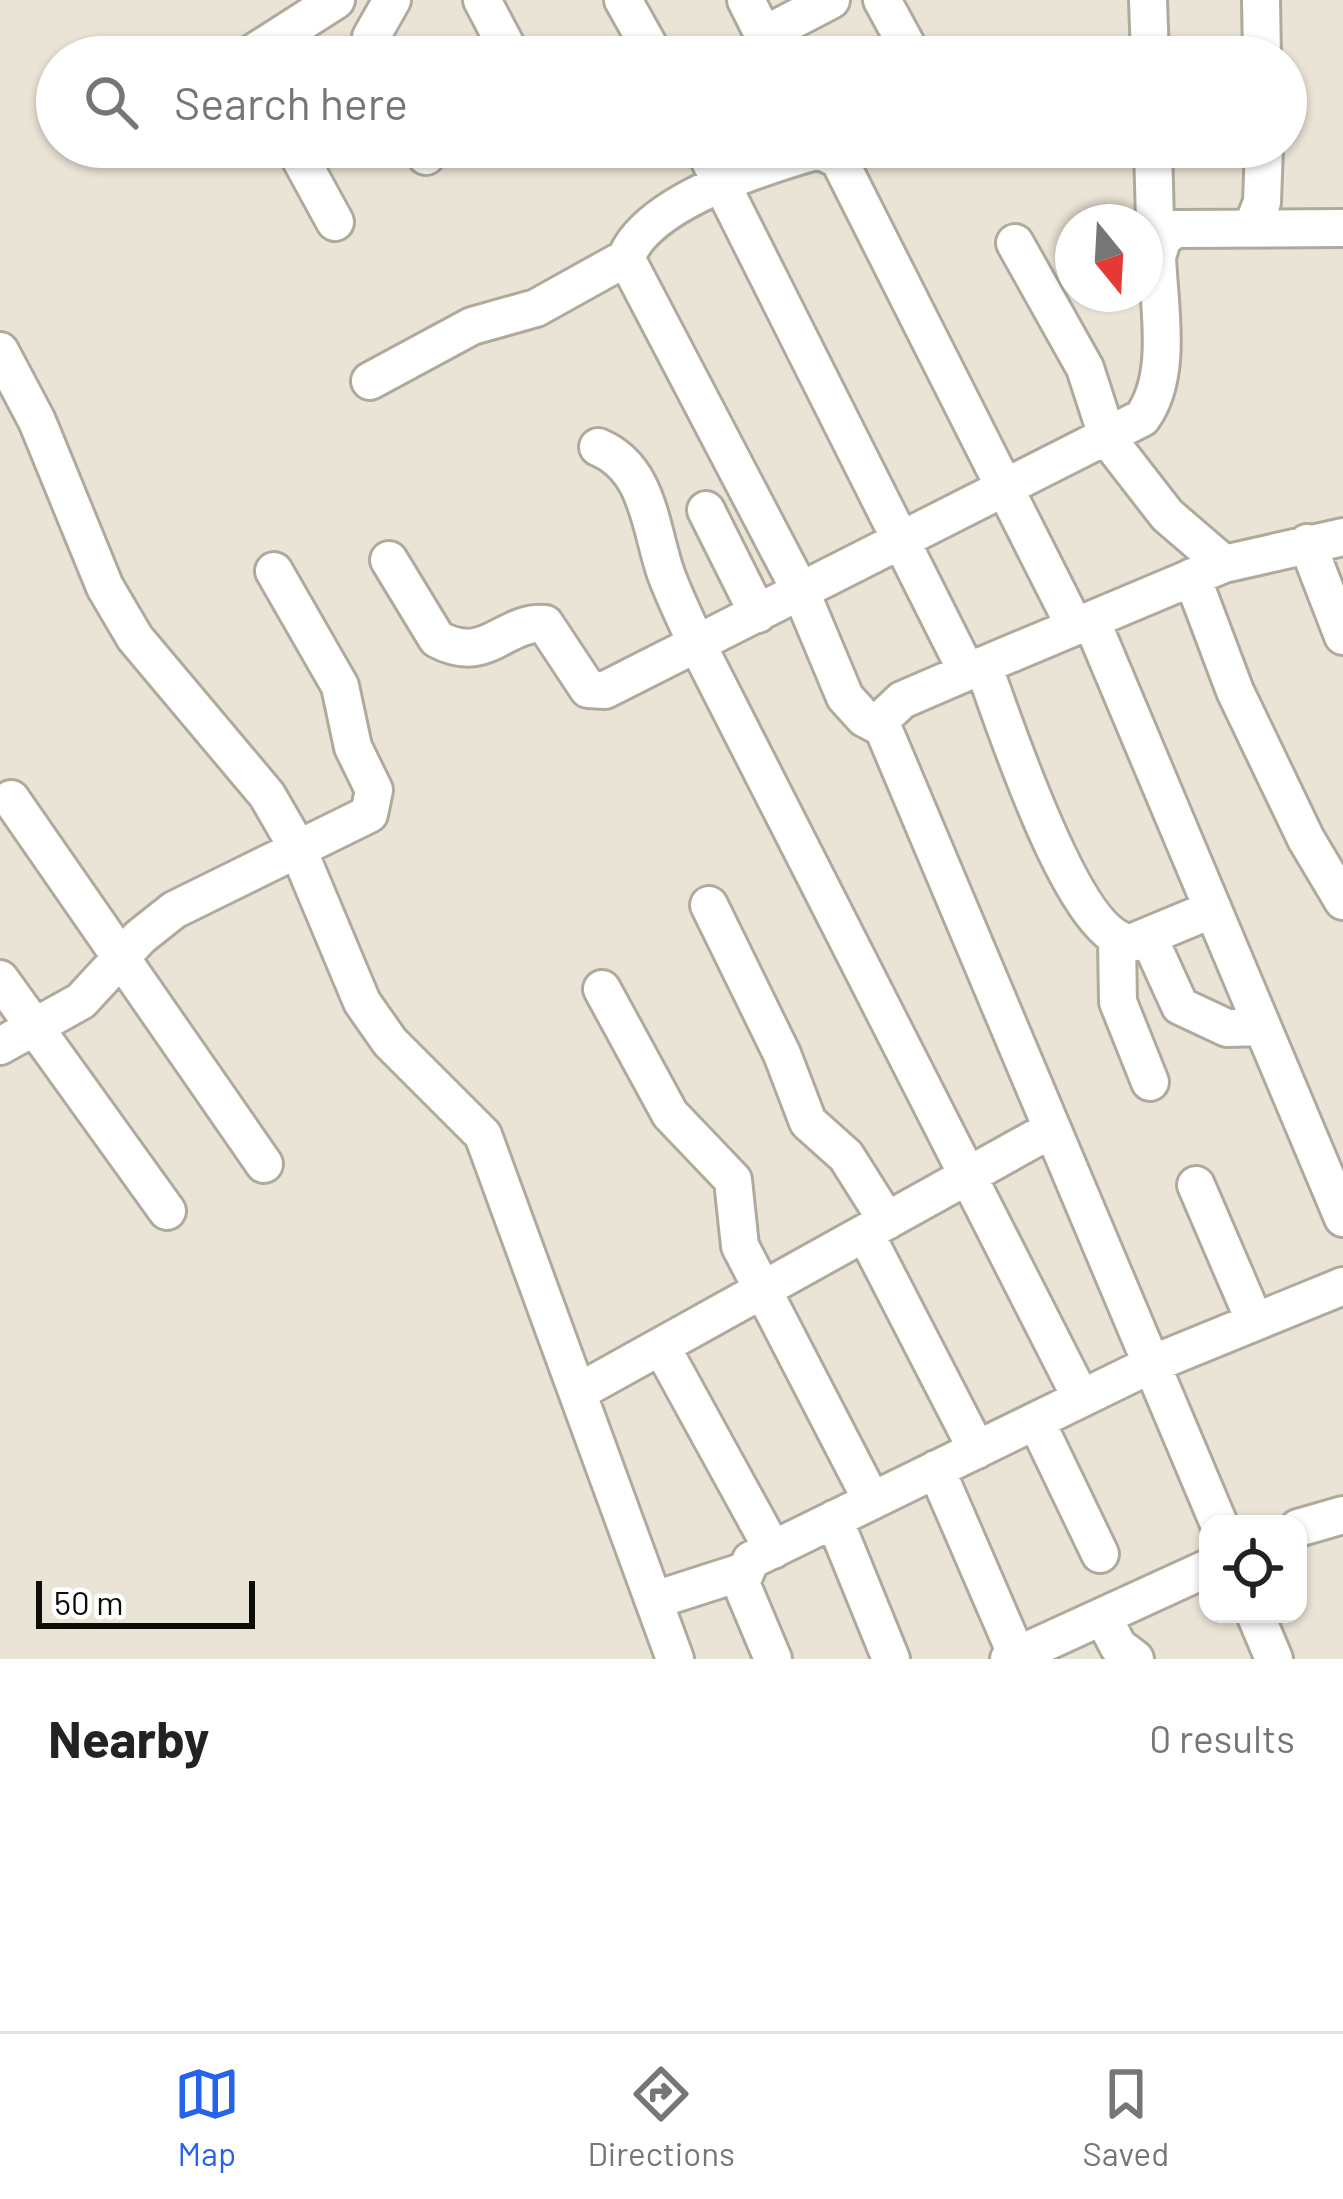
<!DOCTYPE html>
<style>
body{margin:0;font-family:Barlow,sans-serif;background:#f6f6f6;color:#222}
.controls{position:absolute;right:36px;bottom:36px;display:grid;overflow:hidden;border-radius:24px;box-shadow:0 3px 9px #0004}
.controls button{width:108px;height:108px;display:grid;place-items:center;padding:0;border:0;border-bottom:3px solid #e0e0e0;background:#fff;color:#222;font:60px sans-serif}
.compass{position:absolute;left:1055px;top:204px;width:108px;height:108px;border-radius:50%;background:#fff;box-shadow:0 3px 9px #0004;rotate:162deg}
.scale{position:absolute;left:36px;bottom:30px;width:219px;box-sizing:border-box;padding-left:12px;border:6px solid #0e0c07;border-top:0;font-size:33px;line-height:42px;white-space:nowrap;color:#0e0c07;-webkit-text-stroke:9px #fff;paint-order:stroke}
.list{margin:0;padding:0;list-style:none}
h2{display:flex;justify-content:space-between;align-items:center;height:156px;margin:0;padding:0 48px;font-size:51px}
h2 small{font-size:39px;font-weight:400;color:#767676}
.icon{flex:none;width:66px;height:66px;fill:none;stroke:currentColor;stroke-width:2;stroke-linecap:round;stroke-linejoin:round}
.map{position:relative;flex:none;width:1343px;height:1659px;overflow:hidden}
.search{position:absolute;background:#fff;box-shadow:0 3px 9px #0004;left:36px;right:36px;top:36px;height:132px;display:flex;align-items:center;gap:30px;box-sizing:border-box;padding:0 42px;border-radius:66px;color:#767676;font-size:45px}
.sheet{height:372px;background:#fff}
nav{display:flex;justify-content:space-around;align-items:center;box-sizing:border-box;height:168px;border-top:3px solid #e0e0e0;background:#fff;font-size:33px;color:#767676}
nav a{display:grid;justify-items:center;gap:6px}
nav .on{color:#2563eb}
.map>svg:first-child{display:block}
</style>
<div class="map">
<svg width="1343" height="1659" viewBox="0 0 1343 1659">
<rect width="100%" height="100%" fill="#eae4d6"/>
<g fill="none" stroke-linecap="round" stroke-linejoin="round">
<g stroke="#b0aa9d" stroke-width="42">
<path id="minor" d="M482 0 512 57
M623 0 655 57
M746 0 774 56
M882 0 913 57
M1148 0 1150 57
M1261 0 1262 57
M764 35 831 0
M247 57 336 0
M377 57 371 37 392 0
M294 147 335 222
M421 147 426 156
M703 147 967 672 902 700 884 717 883 728 1219 1524
M1153 147 1155 222 1162 240
M1252 228 1262 202 1264 147
M1015 243 1085 368 1108 439 1167 515 1224 564
M0 351 37 421 105 587 135 638 267 795 297 847 362 1002 390 1042 483 1135 675 1659
M370 381 472 326 536 308 626 258
M598 447C649 468 650 528 666 574 675 598 686 621 697 644L1081 1398
M706 510 758 614
M1307 543 1343 636
M389 560 437 639C488 666 502 621 545 624L588 689 605 690 1142 418C1173 376 1159 307 1157 257L1162 240 1174 229 1343 228
M1192 577 1235 691 1306 839 1343 901
M1091 620 1343 1218
M983 665C1004 721 1072 936 1131 943L1213 909
M967 672 1224 564 1343 537
M883 728 864 718 845 697 801 592 626 258C647 202 763 166 819 150L839 160 1075 627
M11 799 264 1164
M709 905 782 1054 808 1122 846 1156 887 1221
M1148 936 1180 1006 1227 1028 1262 1027
M1117 942 1118 1002 1150 1082
M0 979 167 1211
M602 989 670 1114 733 1180 740 1246 872 1501
M0 1046 81 1001 140 937 174 910 369 814 374 790 353 747 340 686 274 571
M1196 1185 1255 1322
M865 1233 977 1450
M661 1346 773 1550
M580 1391 1052 1129
M1036 1421 1100 1554
M936 1469 1017 1656
M834 1519 891 1659
M1298 1528 1343 1515
M655 1600 742 1572
M1255 1614 1274 1659
M1104 1619 1118 1646 1135 1659
M773 1659 741 1583 751 1560 1152 1364 1343 1286
M1009 1659 1208 1568"/>
</g>
<use href="#minor" stroke="#fff" stroke-width="36"/>
</g>
</svg>
<div class="controls">
<button><svg class="icon" aria-label="locate" viewBox="0 0 24 24"><circle cx="12" cy="12" r="6"/><path d="M12 2v4M12 18v4M2 12h4M18 12h4"/></svg></button>
</div>
<svg class="compass" viewBox="-18 -18 36 36"><path d="M0-13l5 13h-10z" fill="#e53935"/><path d="M0 13l5-13h-10z" fill="#767676"/></svg>
<div class="scale">50 m</div>
<div class="search"><svg class="icon" aria-label="search" viewBox="0 0 24 24"><circle cx="10" cy="10" r="6"/><path d="M15 15l6 6"/></svg>Search here</div>
</div>
<section class="sheet">
<h2>Nearby<small>0 results</small></h2>
<ul class="list">
</ul>
</section>
<nav>
<a class="on"><svg class="icon" aria-label="map" viewBox="0 0 24 24"><path d="M3 6l6-2 6 2 6-2v14l-6 2-6-2-6 2zM9 4v14M15 6v14"/></svg>Map</a>
<a><svg class="icon" aria-label="directions" viewBox="0 0 24 24"><path d="M12 3l9 9-9 9-9-9zM9 14v-3h6M13 9l2 2-2 2"/></svg>Directions</a>
<a><svg class="icon" aria-label="saved" viewBox="0 0 24 24"><path d="M7 4h10v16l-5-4-5 4z"/></svg>Saved</a>
</nav>
